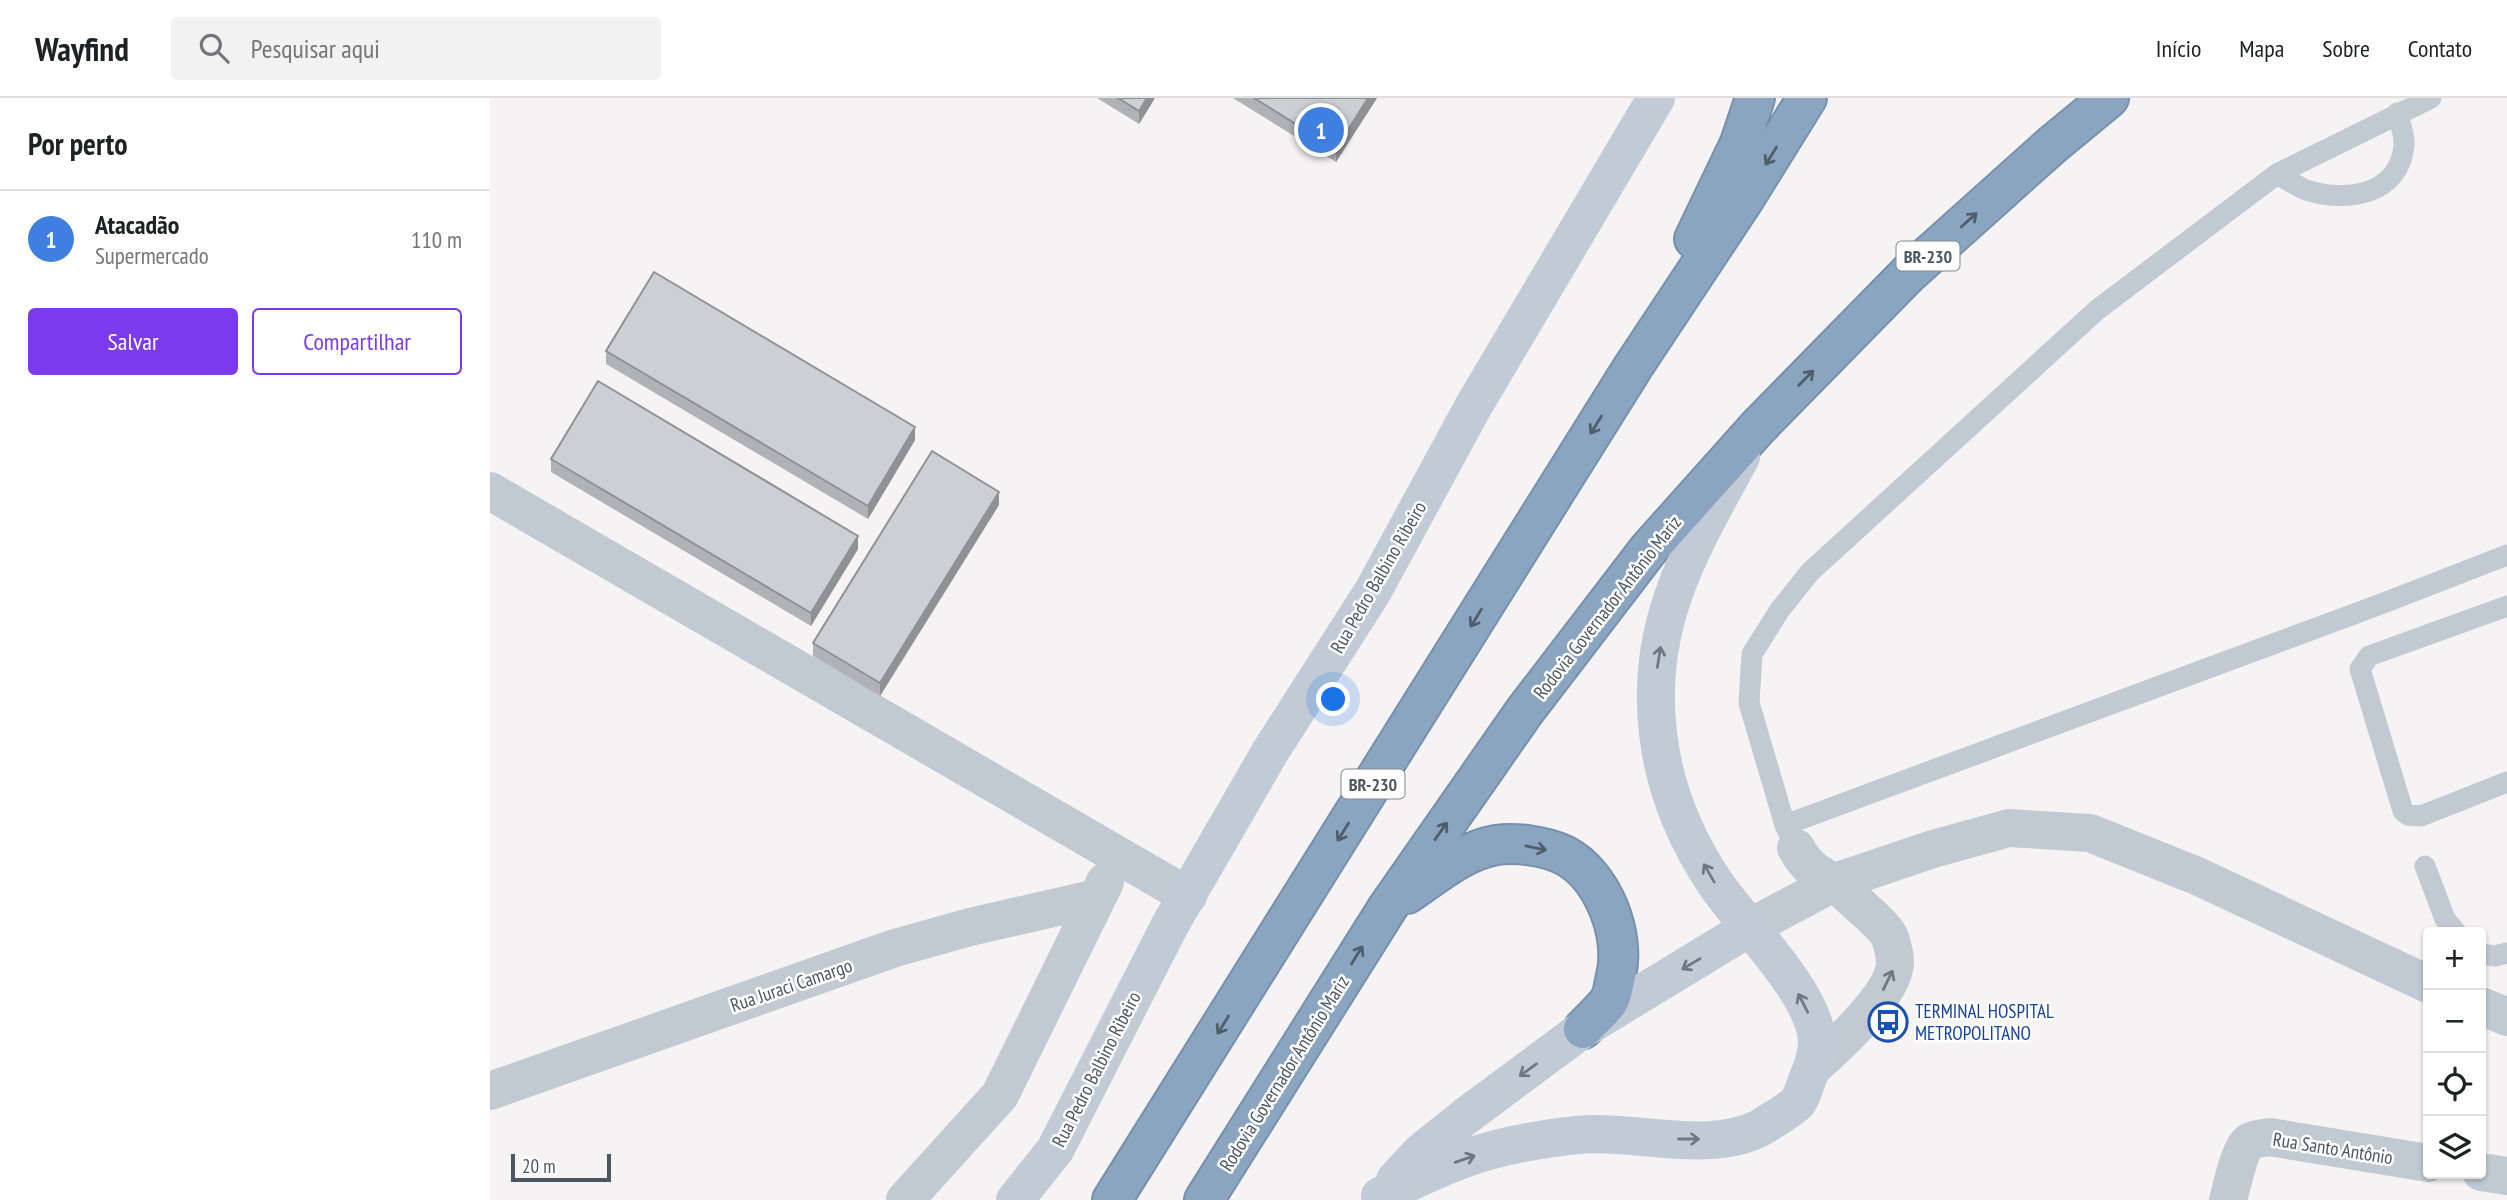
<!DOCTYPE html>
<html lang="pt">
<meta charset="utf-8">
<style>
body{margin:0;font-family:"PT Sans Narrow",sans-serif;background:#f2f2f2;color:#202124}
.controls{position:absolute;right:21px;bottom:21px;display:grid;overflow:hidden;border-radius:7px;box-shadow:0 2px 5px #0004}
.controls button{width:63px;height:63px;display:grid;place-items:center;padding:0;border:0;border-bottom:2px solid #e0e0e0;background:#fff;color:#202124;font:35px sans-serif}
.scale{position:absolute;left:21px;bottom:18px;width:100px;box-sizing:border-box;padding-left:7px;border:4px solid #4a5661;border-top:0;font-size:19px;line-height:24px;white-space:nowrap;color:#4a5661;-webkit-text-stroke:5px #fff;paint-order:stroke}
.you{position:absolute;left:844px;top:602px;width:24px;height:24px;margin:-18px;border:5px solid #fff;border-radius:50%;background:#1a73e8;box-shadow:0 0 0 10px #1a73e833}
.badge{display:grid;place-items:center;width:46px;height:46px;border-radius:50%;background:#7c3aed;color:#fff;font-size:23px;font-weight:700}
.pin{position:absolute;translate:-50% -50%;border:4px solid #fff;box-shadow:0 2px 7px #0006}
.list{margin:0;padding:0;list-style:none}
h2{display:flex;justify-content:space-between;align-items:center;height:91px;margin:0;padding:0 28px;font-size:30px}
h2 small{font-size:23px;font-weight:400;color:#757577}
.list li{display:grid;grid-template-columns:46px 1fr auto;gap:21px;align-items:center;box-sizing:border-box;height:98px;padding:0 28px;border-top:2px solid #e0e0e0}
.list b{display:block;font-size:26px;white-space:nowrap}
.list p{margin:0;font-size:23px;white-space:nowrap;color:#757577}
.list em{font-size:23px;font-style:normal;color:#757577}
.actions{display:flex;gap:14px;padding:21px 28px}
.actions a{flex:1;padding:16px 0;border:2px solid #7c3aed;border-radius:7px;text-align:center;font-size:24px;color:#7c3aed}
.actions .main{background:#7c3aed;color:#fff}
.icon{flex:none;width:38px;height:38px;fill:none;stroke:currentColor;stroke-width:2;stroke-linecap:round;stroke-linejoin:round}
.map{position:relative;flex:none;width:2017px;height:1102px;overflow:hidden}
header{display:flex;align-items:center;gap:42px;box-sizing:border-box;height:98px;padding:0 35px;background:#fff;border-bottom:2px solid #e0e0e0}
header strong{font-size:33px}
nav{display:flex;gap:38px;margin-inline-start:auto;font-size:24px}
.search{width:490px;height:63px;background:#f2f2f2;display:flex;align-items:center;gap:18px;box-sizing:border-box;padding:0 24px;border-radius:7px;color:#757577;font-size:26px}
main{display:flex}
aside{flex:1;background:#fff}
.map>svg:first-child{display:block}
</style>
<header>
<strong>Wayfind</strong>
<div class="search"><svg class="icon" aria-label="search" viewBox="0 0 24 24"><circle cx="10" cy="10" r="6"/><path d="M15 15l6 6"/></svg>Pesquisar aqui</div>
<nav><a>Início</a><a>Mapa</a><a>Sobre</a><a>Contato</a></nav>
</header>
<main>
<aside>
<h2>Por perto<small></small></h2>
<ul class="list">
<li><span class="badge" style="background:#3f7fe0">1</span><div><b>Atacadão</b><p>Supermercado</p></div><em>110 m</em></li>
</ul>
<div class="actions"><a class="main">Salvar</a><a>Compartilhar</a></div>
</aside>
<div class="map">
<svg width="2017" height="1102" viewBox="0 0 2017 1102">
<rect width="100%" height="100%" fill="#f5f3f3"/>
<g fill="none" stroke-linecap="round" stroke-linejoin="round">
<g stroke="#7690ad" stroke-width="42">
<path id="highway" d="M1204 141 1250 45 1265 0
M917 796C944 778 972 753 1006 747 1026 744 1055 748 1074 757 1113 777 1136 837 1126 878 1124 886 1123 897 1119 903 1112 913 1101 922 1093 931
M622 1102 1143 269 1253 103 1317 0
M714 1102 898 809 1034 614 1158 452 1268 329 1418 176 1562 47 1619 0"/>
</g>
<path stroke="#c1cad2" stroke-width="21" d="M1787 76C1797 81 1806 88 1816 92 1856 105 1910 97 1914 47 1915 37 1910 25 1907 15
M2017 508 1879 558 1870 571 1913 713 1918 717 1931 718 2017 684
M1295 727 1891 506 2017 457
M1306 750 1295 727 1259 605 1262 556 1289 513 1320 474 1607 212 1787 76 1941 0
M1935 768 1955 821 1966 834
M1991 856 2005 858 2017 855"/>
<path stroke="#c1cad2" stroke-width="38" d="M0 393 698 798
M1306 750C1316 768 1326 776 1345 784L1443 751 1519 730 1600 735 1707 778 1938 886
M1259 830 1345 784C1357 798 1393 825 1399 838 1402 844 1405 858 1405 865 1404 897 1345 950 1322 970
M1991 908 2017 919
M0 993 405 850 480 829 607 800
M1991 1074 2017 1078
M415 1102 510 997 615 784
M1738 1102C1742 1089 1749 1052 1759 1044 1765 1040 1773 1040 1780 1039L1938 1065"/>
<path stroke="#c1cbd6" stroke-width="38" d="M905 1082 931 1054 976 1018 1093 931 1259 830
M890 1098C917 1086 945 1071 974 1061 1009 1048 1050 1041 1087 1037 1145 1031 1216 1057 1270 1030 1278 1025 1303 1010 1308 1004 1312 998 1315 988 1317 982 1322 971 1327 956 1327 943 1325 895 1252 825 1225 785 1195 740 1174 689 1168 635 1155 525 1201 451 1251 359
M525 1102 565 1052 680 827 780 654 883 493 983 309 1166 0"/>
<use href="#highway" stroke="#8ba5c1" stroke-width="38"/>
</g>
<path fill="#b0b2b7" d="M607 0H665L649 26Z
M743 0H887L846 64Z
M116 253 425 342 378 421 116 266Z
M61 361 368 451 321 528 61 374Z
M509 407 390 598 323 558V545Z"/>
<path fill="#909195" d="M657 0H665L649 26V13Z
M878 0H887L846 64V51Z
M425 329V342L378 421V408Z
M509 394V407L390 598V585Z
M368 438V451L321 528V515Z"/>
<path fill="#cdcfd5" stroke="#909195" stroke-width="2" d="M628 0H657L649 13Z
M764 0H878L846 51Z
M164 174 425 329 378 408 116 253Z
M108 283 368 438 321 515 61 361Z
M442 353 509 394 390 585 323 545Z"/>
<defs><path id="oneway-shaft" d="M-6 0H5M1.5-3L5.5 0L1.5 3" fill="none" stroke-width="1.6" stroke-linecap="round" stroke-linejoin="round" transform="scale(1.75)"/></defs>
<g stroke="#505e6b">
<use href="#oneway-shaft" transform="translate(1281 58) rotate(122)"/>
<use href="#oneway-shaft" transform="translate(1479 122) rotate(-42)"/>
<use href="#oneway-shaft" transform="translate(1316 280) rotate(-45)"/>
<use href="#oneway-shaft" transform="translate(1106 327) rotate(122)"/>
<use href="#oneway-shaft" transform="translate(986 520) rotate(122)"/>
<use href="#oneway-shaft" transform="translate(951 733) rotate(-55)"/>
<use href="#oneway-shaft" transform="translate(853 734) rotate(122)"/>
<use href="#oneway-shaft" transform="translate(1046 750) rotate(12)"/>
<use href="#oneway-shaft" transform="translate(867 857) rotate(-58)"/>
<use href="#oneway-shaft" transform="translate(733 927) rotate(122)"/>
</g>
<g stroke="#6e7984">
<use href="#oneway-shaft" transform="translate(1169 559) rotate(-81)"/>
<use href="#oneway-shaft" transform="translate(1219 775) rotate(-120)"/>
<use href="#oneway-shaft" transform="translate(1201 866) rotate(149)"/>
<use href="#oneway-shaft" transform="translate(1313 905) rotate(-117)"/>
<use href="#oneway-shaft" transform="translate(1038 972) rotate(144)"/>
<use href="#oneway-shaft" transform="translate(1199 1041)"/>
<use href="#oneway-shaft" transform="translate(975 1061) rotate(-19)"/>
</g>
<use stroke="#6e7983" href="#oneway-shaft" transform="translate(1398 882) rotate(-64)"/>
<defs>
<g id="bus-ring" transform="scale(2.0125)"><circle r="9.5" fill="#fff" stroke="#1a4fb4" stroke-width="1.5"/><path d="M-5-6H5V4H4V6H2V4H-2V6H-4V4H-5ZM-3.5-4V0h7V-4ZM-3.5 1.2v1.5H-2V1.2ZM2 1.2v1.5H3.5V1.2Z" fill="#1a4fb4"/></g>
</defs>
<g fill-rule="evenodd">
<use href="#bus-ring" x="1398" y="924"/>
</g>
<g text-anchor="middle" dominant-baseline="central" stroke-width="5" stroke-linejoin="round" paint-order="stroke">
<g fill="#fff" stroke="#808990" stroke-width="2">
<rect x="1406.5" y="143.5" width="63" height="29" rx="5"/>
<rect x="851.5" y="671.5" width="63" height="29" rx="5"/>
</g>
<g font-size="18" font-weight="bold" fill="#4a5661">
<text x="1438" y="158">BR-230</text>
<text x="883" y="686">BR-230</text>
</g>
<g font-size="19" fill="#4a5661" stroke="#fff">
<text transform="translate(888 479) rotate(-60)">Rua Pedro Balbino Ribeiro</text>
<text transform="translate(1117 509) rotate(-52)">Rodovia Governador Antônio Mariz</text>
<text transform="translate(301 887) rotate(-19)">Rua Juraci Camargo</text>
<text transform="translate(606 971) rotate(-63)">Rua Pedro Balbino Ribeiro</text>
<text transform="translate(794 975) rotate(-58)">Rodovia Governador Antônio Mariz</text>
<text transform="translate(1843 1050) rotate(9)">Rua Santo Antônio</text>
</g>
<g font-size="19" fill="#164399" stroke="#fff" text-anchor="start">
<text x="1425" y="913">TERMINAL HOSPITAL<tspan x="1425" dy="22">METROPOLITANO</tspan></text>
</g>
</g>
</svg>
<div class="controls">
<button>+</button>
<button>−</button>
<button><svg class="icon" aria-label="locate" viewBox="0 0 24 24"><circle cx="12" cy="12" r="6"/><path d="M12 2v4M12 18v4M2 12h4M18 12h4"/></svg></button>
<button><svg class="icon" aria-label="layers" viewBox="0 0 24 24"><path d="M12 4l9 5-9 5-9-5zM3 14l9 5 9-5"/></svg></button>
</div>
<div class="scale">20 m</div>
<div class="you"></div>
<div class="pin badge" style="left:831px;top:32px;background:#3f7fe0">1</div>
</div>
</main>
